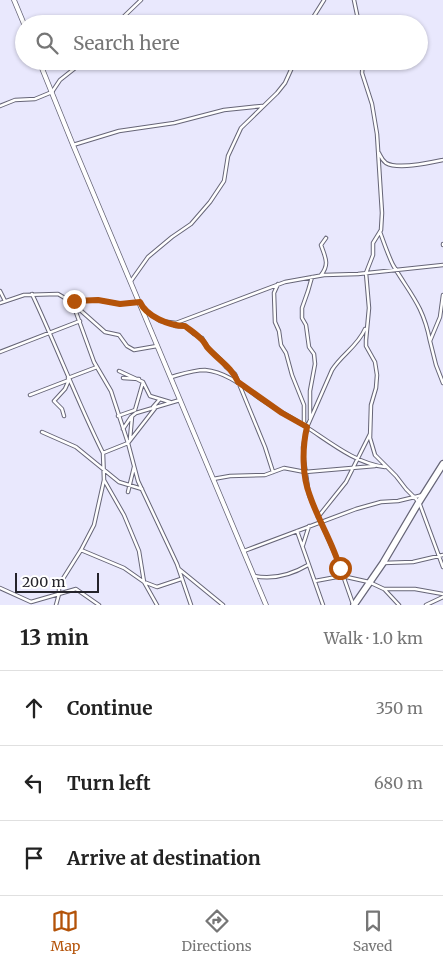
<!DOCTYPE html>
<meta charset="utf-8">
<style>
body{margin:0;font-family:Merriweather,serif;background:#f6f6f6;color:#222}
.scale{position:absolute;left:15px;bottom:12px;width:84px;box-sizing:border-box;padding-left:5px;border:2px solid #24232b;border-top:0;font-size:14px;line-height:18px;white-space:nowrap;color:#24232b;-webkit-text-stroke:4px #fff;paint-order:stroke}
.stop{position:absolute;width:15px;height:15px;margin:-11px;border:4px solid #b45309;border-radius:50%;background:#fff}
.stop.end{background:#b45309;border-color:#fff;box-shadow:0 1px 5px #0008}
.list{margin:0;padding:0;list-style:none}
h2{display:flex;justify-content:space-between;align-items:center;height:65px;margin:0;padding:0 20px;font-size:21px}
h2 small{font-size:16px;font-weight:400;color:#767676}
.list li{display:grid;grid-template-columns:32px 1fr auto;gap:15px;align-items:center;box-sizing:border-box;height:75px;padding:0 20px;border-top:1px solid #e0e0e0}
.list b{display:block;font-size:19px;white-space:nowrap}
.list em{font-size:16px;font-style:normal;color:#767676}
.icon{flex:none;width:28px;height:28px;fill:none;stroke:currentColor;stroke-width:2;stroke-linecap:round;stroke-linejoin:round}
.map{position:relative;flex:none;width:443px;height:605px;overflow:hidden}
.search{position:absolute;background:#fff;box-shadow:0 1px 4px #0004;left:15px;right:15px;top:15px;height:55px;display:flex;align-items:center;gap:12px;box-sizing:border-box;padding:0 18px;border-radius:28px;color:#767676;font-size:19px}
.sheet{height:290px;background:#fff}
nav{display:flex;justify-content:space-around;align-items:center;box-sizing:border-box;height:70px;border-top:1px solid #e0e0e0;background:#fff;font-size:14px;color:#767676}
nav a{display:grid;justify-items:center;gap:2px}
nav .on{color:#b45309}
.map>svg:first-child{display:block}
</style>
<div class="map">
<svg width="443" height="605" viewBox="0 0 443 605">
<rect width="100%" height="100%" fill="#e9e8fd"/>
<g fill="none" stroke-linecap="round" stroke-linejoin="round">
<g stroke="#666577" stroke-width="4.5">
<path id="street" d="M354 0 359 24
M116 24 141 0
M309 24 324 0
M363 61 362 73 372 104 377 134 382 213 381 230 373 243V255L366 273 369 308 366 340V346L375 362 377 375 376 388 371 405 370 438 375 455 396 476 406 489 419 502 443 567
M0 106 15 100 35 99 52 92 60 80 84 61
M73 145 119 131 174 123 224 110 262 106
M379 153C381 157 382 160 386 163 398 170 429 163 443 160
M380 232C384 243 388 255 393 265 410 294 423 305 430 341
M443 244V245
M321 275C330 264 325 257 321 245L326 238
M131 281 148 257 172 237 191 224 210 202 224 181 228 156 241 128 277 93 285 83 295 61
M278 284 274 293 275 322 279 331 281 345 286 353 292 375 304 405V422L306 426
M0 291 5 301
M32 294C57 347 77 401 103 453
M443 295 440 317 430 341 436 365 443 383
M71 301 98 300 120 304 139 302
M0 303 24 295 58 294 70 301 105 332 119 335 127 346 134 350 157 346
M73 304 94 362 111 391 128 443 138 481 177 564 191 605
M143 309 160 321 176 323 285 282 324 275 358 274 443 265
M171 323 175 326H185L194 334 202 338 208 348 221 360 226 367 235 374 265 447 273 472
M0 352 80 321
M119 371 143 382
M171 377C182 374 194 370 205 370 227 372 245 388 262 400 277 410 293 418 308 428 331 443 357 464 385 467
M68 378 97 367
M123 378 139 379
M30 395 69 380
M153 407 160 399 170 402
M64 416 62 409 54 401 65 389 69 380
M118 416 135 410 143 382 150 396 160 399
M310 419V391L315 364 314 354 309 347 306 325 302 318V308L308 291 312 277
M123 429 131 417 136 413 180 400
M42 432 76 447 119 482 142 489
M130 439 132 417
M213 479 230 476 265 475 284 468 305 472 375 466
M104 480 124 515 139 551 144 582 157 605
M128 492 134 467
M318 517 346 482 370 434
M297 531 323 605
M303 545 309 526
M81 550 124 568 144 582 157 587 181 579
M244 551 356 509 381 502 398 501 423 495
M383 563 413 562 443 555
M179 569 223 605
M254 576C274 580 291 575 308 565
M315 581 342 576 369 582 384 589H415L443 594
M0 588 31 602 76 589 99 605
M385 590 399 605
M353 604 338 561 309 495 304 460 303 447 307 427 332 370C341 355 358 346 365 329
M56 605 59 594V585L81 550 94 525 104 480 103 453 128 443 156 407
M426 605 443 597"/>
</g>
<g stroke="#666577" stroke-width="5.5">
<path id="secondary" d="M14 0 24 24
M39 61 73 145 266 605"/>
</g>
<g stroke="#666577" stroke-width="8">
<path id="highway" d="M354 605 383 563 419 502 443 464"/>
</g>
<use href="#street" stroke="#fff" stroke-width="2.5"/>
<use href="#secondary" stroke="#fff" stroke-width="4"/>
<use href="#highway" stroke="#fff" stroke-width="5.5"/>
</g>
<g fill="none" stroke-linecap="round" stroke-linejoin="round">
<path stroke="#b45309" stroke-width="6" d="M74 301 98 300 120 304 140 302C146 316 169 326 185 326 190 330 195 333 200 338 203 340 205 344 207 347 217 359 232 367 238 382L282 413 307 427C302 448 302 476 310 496 318 520 333 543 340 568"/>
</g>
</svg>
<div class="scale">200 m</div>
<div class="stop" style="left:340px;top:568px"></div>
<div class="stop end" style="left:74px;top:301px"></div>
<div class="search"><svg class="icon" aria-label="search" viewBox="0 0 24 24"><circle cx="10" cy="10" r="6"/><path d="M15 15l6 6"/></svg>Search here</div>
</div>
<section class="sheet">
<h2>13 min<small>Walk · 1.0 km</small></h2>
<ul class="list">
<li><svg class="icon" aria-label="ahead" viewBox="0 0 24 24"><path d="M12 20V5M6 11l6-6 6 6"/></svg><div><b>Continue</b></div><em>350 m</em></li>
<li><svg class="icon" aria-label="left" viewBox="0 0 24 24"><path d="M17 20v-9H6M10 6l-5 5 5 5"/></svg><div><b>Turn left</b></div><em>680 m</em></li>
<li><svg class="icon" aria-label="arrive" viewBox="0 0 24 24"><path d="M6 21V4h12l-3 4 3 4H6"/></svg><div><b>Arrive at destination</b></div></li>
</ul>
</section>
<nav>
<a class="on"><svg class="icon" aria-label="map" viewBox="0 0 24 24"><path d="M3 6l6-2 6 2 6-2v14l-6 2-6-2-6 2zM9 4v14M15 6v14"/></svg>Map</a>
<a><svg class="icon" aria-label="directions" viewBox="0 0 24 24"><path d="M12 3l9 9-9 9-9-9zM9 14v-3h6M13 9l2 2-2 2"/></svg>Directions</a>
<a><svg class="icon" aria-label="saved" viewBox="0 0 24 24"><path d="M7 4h10v16l-5-4-5 4z"/></svg>Saved</a>
</nav>
